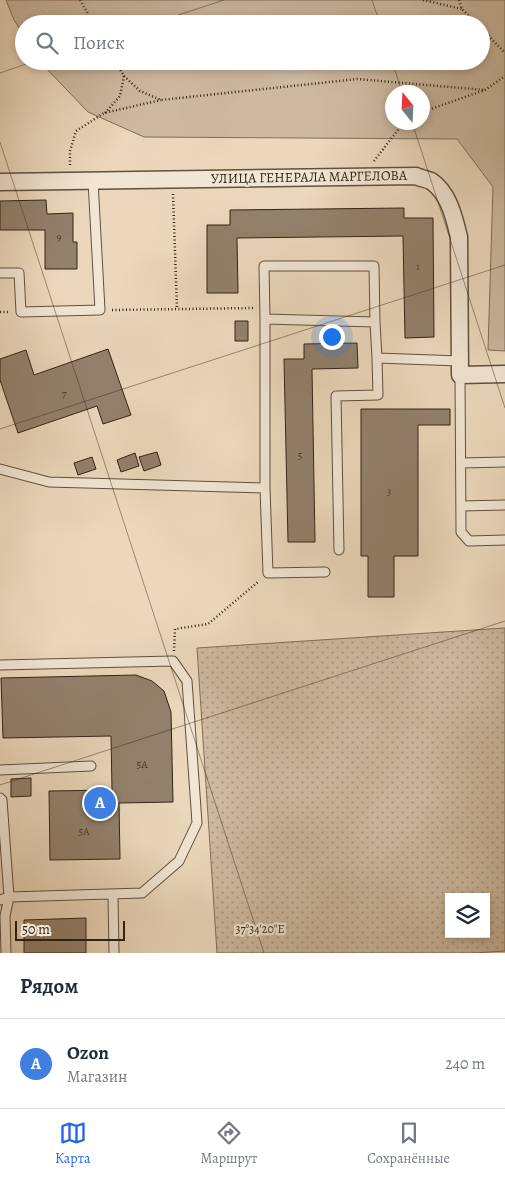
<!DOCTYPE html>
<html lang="ru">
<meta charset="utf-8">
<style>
body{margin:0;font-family:Alegreya,serif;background:#f6f6f7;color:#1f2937}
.controls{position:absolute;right:15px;bottom:15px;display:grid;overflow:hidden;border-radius:0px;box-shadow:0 2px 8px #0003}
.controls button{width:45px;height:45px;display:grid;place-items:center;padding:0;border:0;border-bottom:1px solid #e0e1e3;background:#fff;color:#1f2937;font:25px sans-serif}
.compass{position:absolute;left:385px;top:85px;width:45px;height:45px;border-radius:50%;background:#fff;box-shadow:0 2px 8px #0003;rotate:342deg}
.scale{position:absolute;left:15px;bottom:12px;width:110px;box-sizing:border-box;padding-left:5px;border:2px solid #322315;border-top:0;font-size:14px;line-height:18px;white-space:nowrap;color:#322315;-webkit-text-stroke:4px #f2e6d3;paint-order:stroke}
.you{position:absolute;left:331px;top:336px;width:18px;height:18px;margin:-12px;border:4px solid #fff;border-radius:50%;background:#1a73e8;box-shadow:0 0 0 8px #1a73e833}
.badge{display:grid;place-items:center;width:32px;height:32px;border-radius:50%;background:#2563eb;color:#fff;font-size:16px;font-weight:700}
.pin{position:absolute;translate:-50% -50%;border:2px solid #fff;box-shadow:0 1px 5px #0006}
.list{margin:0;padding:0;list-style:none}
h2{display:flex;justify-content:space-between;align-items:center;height:65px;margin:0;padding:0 20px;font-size:21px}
h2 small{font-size:16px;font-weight:400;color:#747a83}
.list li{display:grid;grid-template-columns:32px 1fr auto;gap:15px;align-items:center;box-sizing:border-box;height:90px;padding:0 20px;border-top:1px solid #e0e1e3}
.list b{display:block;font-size:19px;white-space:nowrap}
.list p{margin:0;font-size:16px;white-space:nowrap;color:#747a83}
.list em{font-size:16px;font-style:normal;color:#747a83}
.icon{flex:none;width:28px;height:28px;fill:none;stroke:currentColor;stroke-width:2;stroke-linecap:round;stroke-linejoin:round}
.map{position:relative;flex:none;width:505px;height:953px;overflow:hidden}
.search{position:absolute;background:#fff;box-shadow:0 2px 8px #0003;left:15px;right:15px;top:15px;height:55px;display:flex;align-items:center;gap:12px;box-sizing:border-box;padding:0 18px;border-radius:28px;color:#747a83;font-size:19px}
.sheet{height:155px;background:#fff}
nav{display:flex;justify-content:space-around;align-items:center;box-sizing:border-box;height:70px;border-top:1px solid #e0e1e3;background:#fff;font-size:14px;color:#747a83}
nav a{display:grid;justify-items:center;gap:2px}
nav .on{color:#2563eb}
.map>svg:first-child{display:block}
</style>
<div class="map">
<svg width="505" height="953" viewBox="0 0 505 953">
<defs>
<pattern id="grass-dots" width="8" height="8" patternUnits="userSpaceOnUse" patternTransform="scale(1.25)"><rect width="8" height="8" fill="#ccb9a0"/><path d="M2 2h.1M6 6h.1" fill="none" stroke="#a69681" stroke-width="1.8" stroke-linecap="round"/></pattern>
</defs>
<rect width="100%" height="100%" fill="#ebd8bc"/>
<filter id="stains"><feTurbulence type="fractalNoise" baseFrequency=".004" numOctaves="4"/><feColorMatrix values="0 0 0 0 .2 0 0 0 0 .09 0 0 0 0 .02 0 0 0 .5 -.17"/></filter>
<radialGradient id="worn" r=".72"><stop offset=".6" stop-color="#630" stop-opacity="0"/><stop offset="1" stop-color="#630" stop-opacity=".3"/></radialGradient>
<path fill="url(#grass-dots)" stroke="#7f6e5a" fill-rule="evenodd" d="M505 628V951L475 953H217L197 648ZM449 897H486V934H449Z"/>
<path fill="#ccb9a0" stroke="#7f6e5a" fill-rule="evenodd" d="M6 0H505V351L488 350 493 187 457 139 144 137 88 112 44 66 41 61H481V24H24V35L14 20ZM392 92H422V122H392Z"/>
<path fill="#92816c" stroke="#322315" d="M46 200 47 214 73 213V242H77V269H45V230H0V201Z
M404 208V218H433L434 337 405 338 403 236 237 238 238 293H207V225H230V210Z
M235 321H248V341H235Z
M357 343 358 368 312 369 315 542H288L284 359H304V344Z
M108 349 131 415 103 424 97 406 18 433 0 380V359L26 350 34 375Z
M361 409H450V425H418V556H394V597H368V556H361Z
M157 452 161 465 144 471 139 457Z
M135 453 139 466 121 472 117 460Z
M92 457 96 469 78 475 74 463Z
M136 675 152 681 164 691 171 712 173 802 119 803 120 859 50 860 49 791 112 790 111 736 3 738 1 678Z
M31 778V796L11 797V779Z
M86 918V953H24V920Z"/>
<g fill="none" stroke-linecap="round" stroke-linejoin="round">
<g stroke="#60503f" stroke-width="11">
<path id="lane" d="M0 273H19L21 312 100 310 93 181
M265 319 264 266H374L375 322
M460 375 461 532 469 541 505 540
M461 463 505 462
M0 469 49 482 265 488V319L375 322 377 358 460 361
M265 488 268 573 325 572
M461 506 505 505
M339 550 336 396 378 395 377 358
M0 665 173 661 187 681 197 823 179 861 142 893 9 897 0 900
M0 770 91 766
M0 798 2 800 9 897 5 916 6 953
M113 895 114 953"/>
</g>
<g stroke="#60503f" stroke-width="19">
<path id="street" d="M0 182 416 176C420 178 426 179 431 181 449 193 454 217 459 237L460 375 505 374"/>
</g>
<path stroke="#322315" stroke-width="2.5" stroke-dasharray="1 2.5" stroke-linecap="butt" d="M80 0 94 24
M423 0 462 9
M459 0 462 9 477 24
M481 28 505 53
M115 61 124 76 140 91 161 100 357 79 485 90
M422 112 485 90 505 76
M105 113 120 96 124 76
M374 161 404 122
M70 165V151L76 131 104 113 161 100
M173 194 177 309
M112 310 254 308
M0 312H9
M174 651 175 629 208 624 259 581"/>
<use href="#lane" stroke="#f2e6d3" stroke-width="9"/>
<use href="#street" stroke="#f2e6d3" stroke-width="16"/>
</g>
<path fill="none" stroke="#322315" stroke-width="1" stroke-opacity="0.45" d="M372 0 380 24M151 24 224 0M392 61 402 92M0 73 35 61M412 122 505 408M0 142 264 953M0 429 505 265M0 785 505 621"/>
<g text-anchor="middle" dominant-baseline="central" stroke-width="4.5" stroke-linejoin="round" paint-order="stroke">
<g font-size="11" fill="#4a3a2b">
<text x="59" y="236">9</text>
<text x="418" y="266">1</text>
<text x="64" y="393">7</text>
<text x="300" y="455">5</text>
<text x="389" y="491">3</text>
<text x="142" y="764">5А</text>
<text x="84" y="831">5А</text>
</g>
<g font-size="14" fill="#322315" stroke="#f2e6d3">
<text transform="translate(309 177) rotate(-1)">УЛИЦА ГЕНЕРАЛА МАРГЕЛОВА</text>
</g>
</g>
<g font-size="12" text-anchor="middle" fill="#322315" stroke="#f2e6d3" stroke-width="4.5" stroke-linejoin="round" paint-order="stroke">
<text x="260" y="933">37°34'20"E</text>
</g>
<rect width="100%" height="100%" filter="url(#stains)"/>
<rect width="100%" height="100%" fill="url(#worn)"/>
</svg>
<div class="controls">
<button><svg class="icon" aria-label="layers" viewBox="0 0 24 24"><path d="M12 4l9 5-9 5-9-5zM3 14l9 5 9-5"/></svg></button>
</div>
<svg class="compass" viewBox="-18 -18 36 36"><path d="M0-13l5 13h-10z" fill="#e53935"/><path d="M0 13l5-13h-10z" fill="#747a83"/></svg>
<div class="scale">50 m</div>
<div class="you"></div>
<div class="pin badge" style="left:100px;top:803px;background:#3f7fe0">A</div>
<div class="search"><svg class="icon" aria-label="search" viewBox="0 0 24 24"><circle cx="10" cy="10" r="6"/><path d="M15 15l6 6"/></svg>Поиск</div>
</div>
<section class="sheet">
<h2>Рядом<small></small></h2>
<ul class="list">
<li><span class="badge" style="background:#3f7fe0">A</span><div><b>Ozon</b><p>Магазин</p></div><em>240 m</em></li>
</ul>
</section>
<nav>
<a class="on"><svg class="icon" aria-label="map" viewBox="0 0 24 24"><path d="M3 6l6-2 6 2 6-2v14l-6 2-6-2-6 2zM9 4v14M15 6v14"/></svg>Карта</a>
<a><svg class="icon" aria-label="directions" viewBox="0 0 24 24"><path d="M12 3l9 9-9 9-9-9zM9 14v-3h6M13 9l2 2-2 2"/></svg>Маршрут</a>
<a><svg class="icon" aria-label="saved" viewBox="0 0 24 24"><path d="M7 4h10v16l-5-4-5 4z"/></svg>Сохранённые</a>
</nav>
